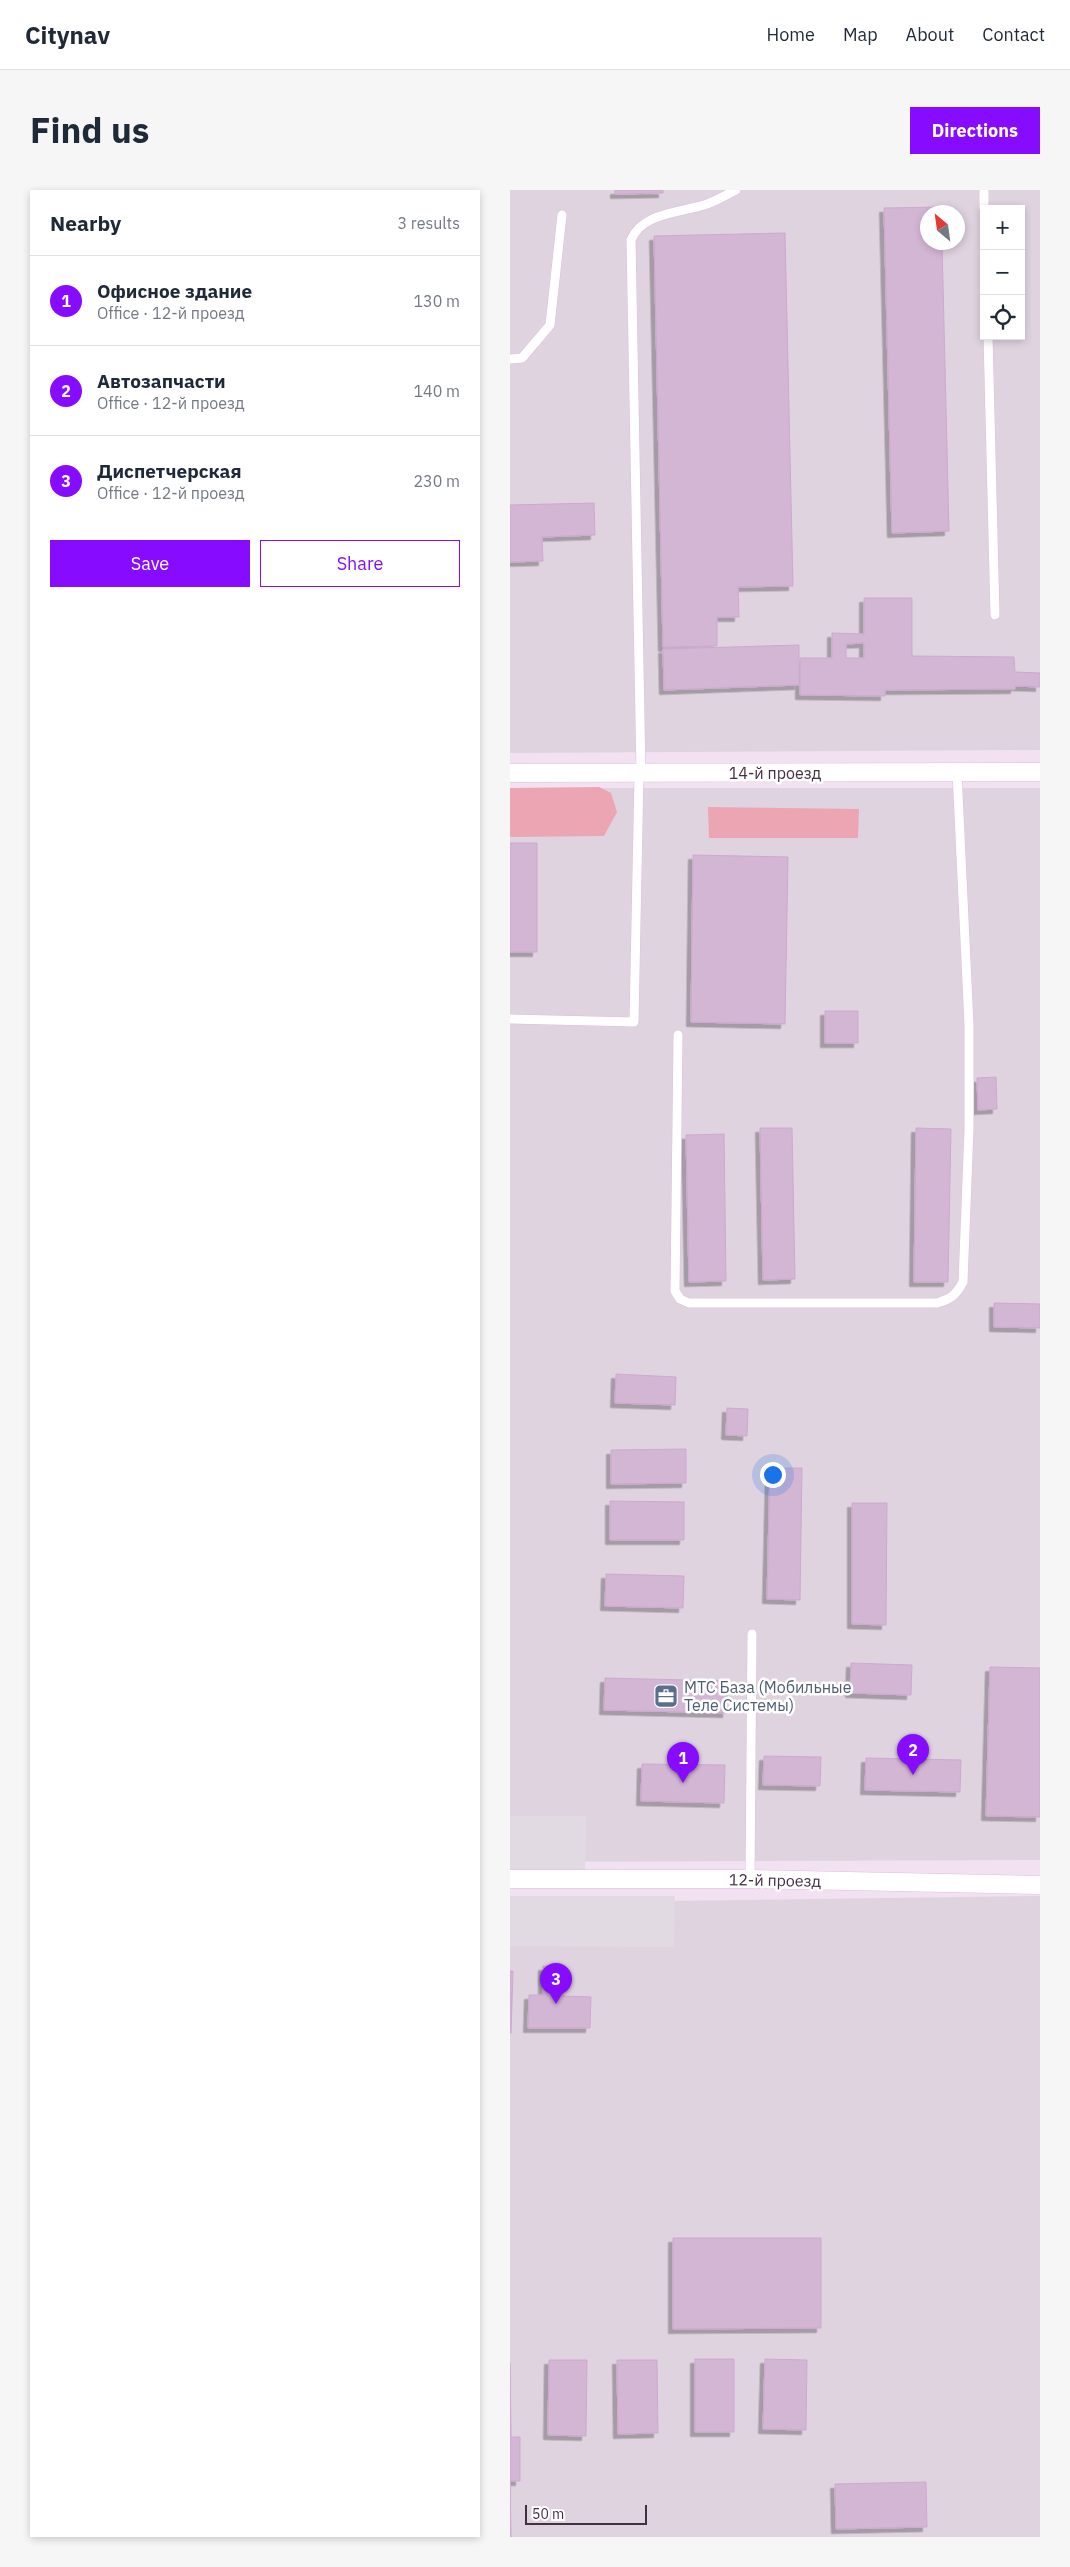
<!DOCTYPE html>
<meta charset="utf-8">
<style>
body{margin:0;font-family:"IBM Plex Sans",sans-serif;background:#f6f6f7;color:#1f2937}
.controls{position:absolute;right:15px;top:15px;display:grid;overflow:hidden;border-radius:0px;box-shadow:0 2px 8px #0003}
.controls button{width:45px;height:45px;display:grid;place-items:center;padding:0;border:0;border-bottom:1px solid #e0e1e3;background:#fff;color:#1f2937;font:25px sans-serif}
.compass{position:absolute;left:410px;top:15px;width:45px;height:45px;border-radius:50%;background:#fff;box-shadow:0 2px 8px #0003;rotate:331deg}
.scale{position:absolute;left:15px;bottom:12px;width:122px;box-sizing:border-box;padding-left:5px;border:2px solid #433143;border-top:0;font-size:14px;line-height:18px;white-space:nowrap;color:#433143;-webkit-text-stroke:4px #fff;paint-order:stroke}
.you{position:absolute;left:262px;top:1284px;width:18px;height:18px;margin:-12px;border:4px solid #fff;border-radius:50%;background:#1a73e8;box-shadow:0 0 0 8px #1a73e833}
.badge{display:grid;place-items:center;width:32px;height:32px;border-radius:50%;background:#860bff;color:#fff;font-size:16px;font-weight:700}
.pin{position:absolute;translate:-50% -41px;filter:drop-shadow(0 1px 2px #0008)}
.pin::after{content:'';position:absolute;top:26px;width:18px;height:15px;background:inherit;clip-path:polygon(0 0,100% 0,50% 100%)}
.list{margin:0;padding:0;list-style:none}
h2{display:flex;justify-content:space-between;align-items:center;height:65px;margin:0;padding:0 20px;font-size:21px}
h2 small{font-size:16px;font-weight:400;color:#747a83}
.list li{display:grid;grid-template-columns:32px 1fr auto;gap:15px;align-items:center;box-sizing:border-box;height:90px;padding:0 20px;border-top:1px solid #e0e1e3}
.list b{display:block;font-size:19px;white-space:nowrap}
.list p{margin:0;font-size:16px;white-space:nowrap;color:#747a83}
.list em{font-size:16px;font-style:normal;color:#747a83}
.actions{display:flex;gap:10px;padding:15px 20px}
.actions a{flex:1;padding:11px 0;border:1px solid #860bff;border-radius:0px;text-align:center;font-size:18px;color:#860bff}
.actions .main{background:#860bff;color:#fff}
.icon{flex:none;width:28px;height:28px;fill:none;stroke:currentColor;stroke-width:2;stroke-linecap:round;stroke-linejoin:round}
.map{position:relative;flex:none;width:530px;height:2347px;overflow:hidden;border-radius:0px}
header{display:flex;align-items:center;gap:30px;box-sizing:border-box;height:70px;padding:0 25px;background:#fff;border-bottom:1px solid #e0e1e3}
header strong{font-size:24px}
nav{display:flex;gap:28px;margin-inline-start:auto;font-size:18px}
.intro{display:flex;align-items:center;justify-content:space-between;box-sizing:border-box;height:120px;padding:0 30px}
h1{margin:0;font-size:35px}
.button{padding:12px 22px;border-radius:0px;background:#860bff;color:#fff;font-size:18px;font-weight:700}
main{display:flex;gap:30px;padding:0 30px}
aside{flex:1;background:#fff;border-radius:0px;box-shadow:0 2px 8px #0003}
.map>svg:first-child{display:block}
</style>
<header>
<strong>Citynav</strong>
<nav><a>Home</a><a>Map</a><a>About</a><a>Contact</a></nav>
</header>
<div class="intro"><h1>Find us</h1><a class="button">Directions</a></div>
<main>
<aside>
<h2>Nearby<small>3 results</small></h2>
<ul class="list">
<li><span class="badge">1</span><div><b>Офисное здание</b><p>Office · 12-й проезд</p></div><em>130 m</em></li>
<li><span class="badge">2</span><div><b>Автозапчасти</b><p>Office · 12-й проезд</p></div><em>140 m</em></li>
<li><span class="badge">3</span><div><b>Диспетчерская</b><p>Office · 12-й проезд</p></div><em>230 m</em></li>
</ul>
<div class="actions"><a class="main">Save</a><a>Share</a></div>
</aside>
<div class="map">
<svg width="530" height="2347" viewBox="0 0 530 2347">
<defs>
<filter id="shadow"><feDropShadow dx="-4.5" dy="4.5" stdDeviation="0" flood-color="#0004"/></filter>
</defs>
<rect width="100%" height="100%" fill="#f2e1f1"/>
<path fill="#dfd3e0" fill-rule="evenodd" d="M0 0H530V560L0 563ZM474 19H511V146H474ZM418 22H448V52H418Z
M0 598H530V1670L0 1672Z
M530 1706V2347H0V1713Z"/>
<path fill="#eba5b3" d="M89 597 101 603 107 622 94 646 0 647V598Z
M198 617 349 619 348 648H199Z"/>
<path fill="#e1dae2" d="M0 1626H76L75 1680H0Z
M0 1706H165L164 1757 0 1756Z"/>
<path fill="#d3b5d4" stroke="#cea8d0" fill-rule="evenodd" filter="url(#shadow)" d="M105 0H153V3L105 4Z
M432 17V22H418V52H432L439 341 382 343 374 18Z
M275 43 283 396 228 397 229 427H207V456L153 457 144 46Z
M84 313 85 345 32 347 33 371 0 372V315Z
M354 408H402V466L504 467 505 482 530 483V497L505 496V499L375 500V506L290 505V468H322V443L354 444ZM354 453V468H336V454Z
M289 455V495L154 500 153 459Z
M0 653H27V762H0Z
M183 665 278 667 275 834 181 832Z
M315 821H348V853H315Z
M486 887 487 919 468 920 467 888Z
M250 938H282L285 1089 253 1090Z
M406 938 441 939 438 1092H404Z
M214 944 216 1091 179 1092 176 945Z
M484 1113 530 1114V1138L484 1137Z
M106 1184 166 1187 165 1215 105 1213Z
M217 1218 238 1219 237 1246 216 1245Z
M176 1259V1293L101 1294V1260Z
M260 1278H292L290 1410 257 1409Z
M100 1311 174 1312V1350H100Z
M342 1313H377L376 1435 342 1434Z
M96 1384 174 1386 173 1418 95 1416Z
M341 1473 402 1475 401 1505 340 1503Z
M480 1477 530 1478V1627L476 1626Z
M95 1488 218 1491 217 1523 94 1520Z
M254 1566 311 1567 310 1596 253 1595Z
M356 1568 451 1570 450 1602 355 1600Z
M132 1574 215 1575 214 1613 131 1611Z
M33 1776 54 1777 53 1806 81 1807 80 1838H18L19 1805H33Z
M0 1781H3L1 1843H0Z
M163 2048H311V2138L163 2139Z
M185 2169H224V2242H185Z
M255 2169 297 2170 296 2240 253 2239Z
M39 2170H77L76 2246 38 2245Z
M107 2170H147L148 2243 108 2244Z
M0 2173 1 2247H10V2291H0L1 2347H0Z
M416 2292 417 2337 326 2339 325 2294Z"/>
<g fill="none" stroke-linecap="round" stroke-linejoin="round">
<g stroke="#dcc0db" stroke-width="10">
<path id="lane" d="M474 0V19
M478 146 485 425
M0 169 12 168 40 135 52 25
M131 583 121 50C132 23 168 23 194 15 205 12 216 5 226 0
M0 829 124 832 129 583
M168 845 165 1101 170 1109 179 1113H427C441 1109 446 1105 453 1092L459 939V835L447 582
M240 1689 242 1444"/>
</g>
<g stroke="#dcc0db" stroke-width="19">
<path id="street" d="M0 583 530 582
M0 1689H240L530 1695"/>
</g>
<use href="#lane" stroke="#fff" stroke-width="9"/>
<use href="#street" stroke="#fff" stroke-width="18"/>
</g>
<defs>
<g id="office-square" transform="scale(1.25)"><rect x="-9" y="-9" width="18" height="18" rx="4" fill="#5c6f8a" stroke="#fff"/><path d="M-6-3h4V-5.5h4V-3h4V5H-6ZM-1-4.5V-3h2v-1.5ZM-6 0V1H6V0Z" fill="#fff"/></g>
</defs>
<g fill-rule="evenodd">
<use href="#office-square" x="156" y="1506"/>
</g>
<g text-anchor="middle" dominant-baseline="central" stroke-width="5" stroke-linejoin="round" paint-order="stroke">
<g font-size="16" fill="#433143" stroke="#fff">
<text x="265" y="583">14-й проезд</text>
<text transform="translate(265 1690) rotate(1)">12-й проезд</text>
</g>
<g font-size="16" fill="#4e5e75" stroke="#fff" text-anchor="start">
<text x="174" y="1497">МТС База (Мобильные<tspan x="174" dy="18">Теле Системы)</tspan></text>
</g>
</g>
</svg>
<div class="controls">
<button>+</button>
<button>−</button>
<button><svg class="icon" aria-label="locate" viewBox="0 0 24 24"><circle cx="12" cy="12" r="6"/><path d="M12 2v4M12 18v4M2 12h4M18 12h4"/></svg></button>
</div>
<svg class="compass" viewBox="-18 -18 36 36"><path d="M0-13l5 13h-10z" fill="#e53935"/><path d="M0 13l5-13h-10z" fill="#747a83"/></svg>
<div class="scale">50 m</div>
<div class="you"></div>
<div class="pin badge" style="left:173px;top:1593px">1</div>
<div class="pin badge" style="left:403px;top:1585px">2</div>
<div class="pin badge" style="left:46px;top:1814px">3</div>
</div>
</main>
